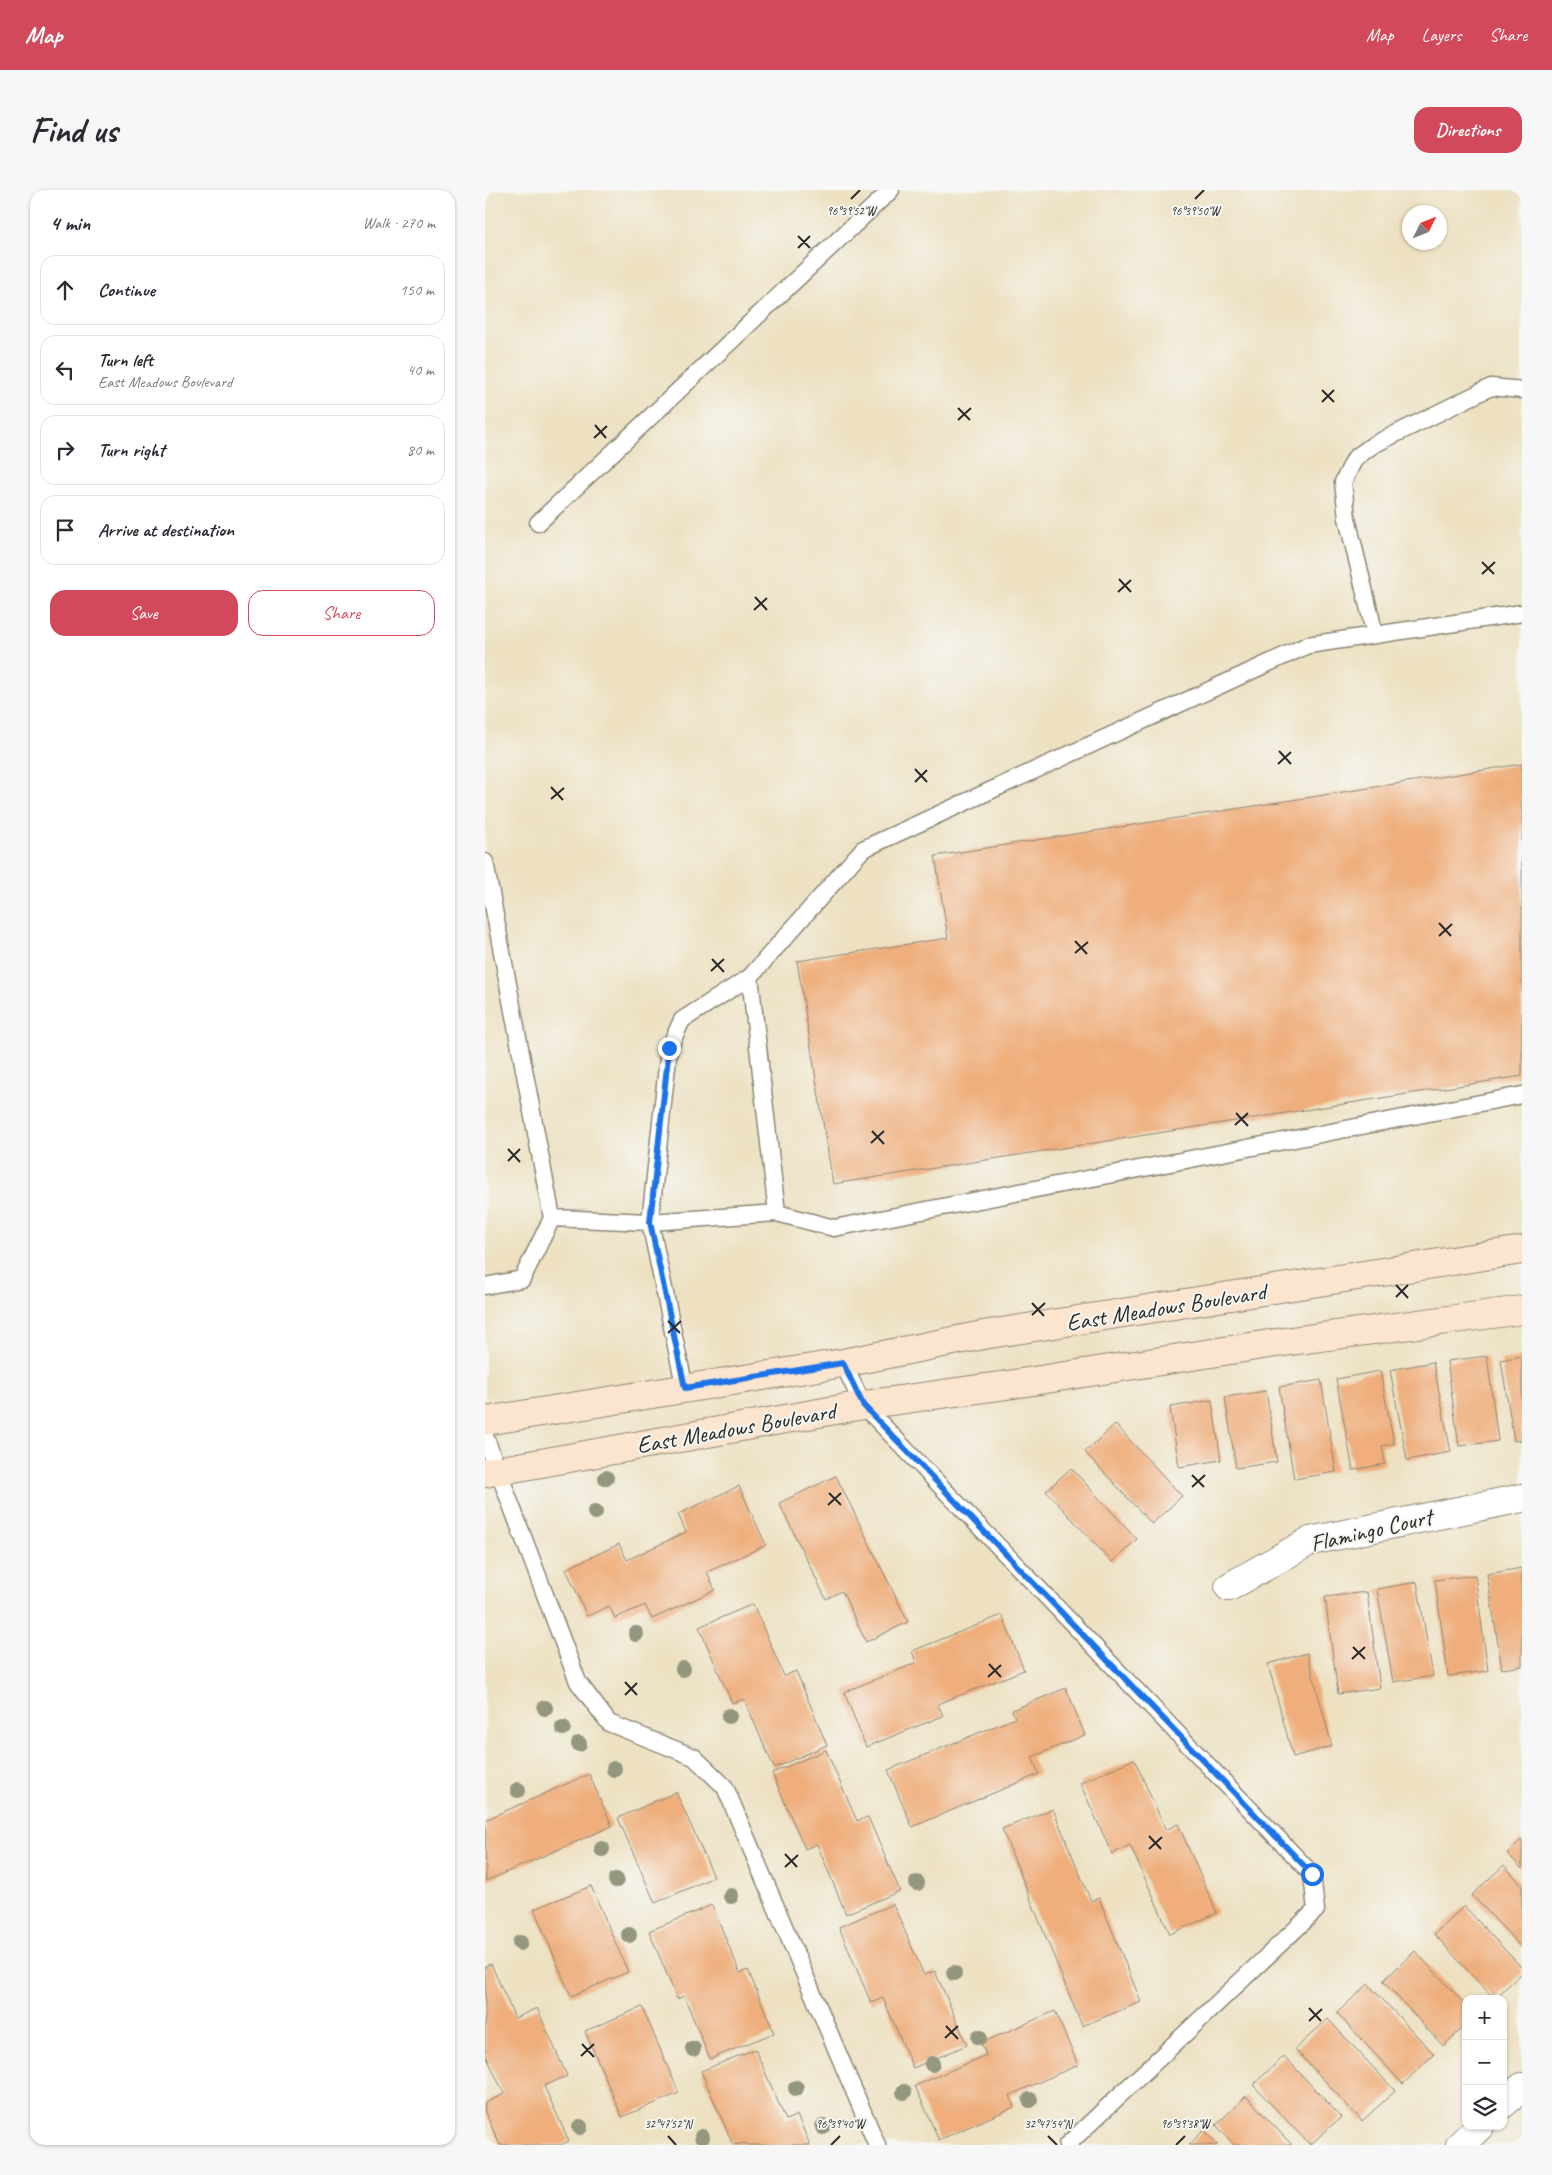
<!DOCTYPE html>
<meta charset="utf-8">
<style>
body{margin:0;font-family:Caveat,sans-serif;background:#f7f7f7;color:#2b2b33}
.controls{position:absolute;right:15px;bottom:15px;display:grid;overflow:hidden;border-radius:10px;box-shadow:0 1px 4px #0004}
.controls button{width:45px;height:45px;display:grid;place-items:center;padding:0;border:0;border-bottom:1px solid #e1e1e2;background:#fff;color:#2b2b33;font:25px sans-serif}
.compass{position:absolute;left:917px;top:15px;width:45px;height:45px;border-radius:50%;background:#fff;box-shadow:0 1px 4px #0004;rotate:47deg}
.stop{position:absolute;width:15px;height:15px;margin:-11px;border:4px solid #1a73e8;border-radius:50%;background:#fff}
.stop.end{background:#1a73e8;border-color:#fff;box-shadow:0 1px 5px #0008}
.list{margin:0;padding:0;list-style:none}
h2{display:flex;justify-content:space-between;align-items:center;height:65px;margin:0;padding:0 20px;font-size:21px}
h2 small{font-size:16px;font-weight:400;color:#7c7c81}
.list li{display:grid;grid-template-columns:32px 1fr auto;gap:15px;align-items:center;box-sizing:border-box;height:70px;margin:0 10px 10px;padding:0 10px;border:1px solid #e1e1e2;border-radius:15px}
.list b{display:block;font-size:19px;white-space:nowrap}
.list p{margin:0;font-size:16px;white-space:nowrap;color:#7c7c81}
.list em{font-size:16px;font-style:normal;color:#7c7c81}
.actions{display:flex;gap:10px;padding:15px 20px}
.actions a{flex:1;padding:11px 0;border:1px solid #d1495b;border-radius:15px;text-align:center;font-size:18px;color:#d1495b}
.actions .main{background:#d1495b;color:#fff}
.icon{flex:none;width:28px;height:28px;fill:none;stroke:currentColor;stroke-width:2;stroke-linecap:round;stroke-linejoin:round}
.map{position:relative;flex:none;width:1037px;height:1955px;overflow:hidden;border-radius:15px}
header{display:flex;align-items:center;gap:30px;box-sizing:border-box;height:70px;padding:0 25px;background:#d1495b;color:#fff}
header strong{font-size:24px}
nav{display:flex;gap:28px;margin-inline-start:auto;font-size:18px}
.intro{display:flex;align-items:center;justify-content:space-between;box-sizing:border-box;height:120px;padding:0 30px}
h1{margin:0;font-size:35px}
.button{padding:12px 22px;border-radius:15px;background:#d1495b;color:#fff;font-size:18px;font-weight:700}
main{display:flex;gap:30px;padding:0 30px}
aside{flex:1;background:#fff;border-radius:15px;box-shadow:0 1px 4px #0004}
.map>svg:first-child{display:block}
</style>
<header>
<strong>Map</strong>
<nav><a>Map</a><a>Layers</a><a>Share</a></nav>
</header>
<div class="intro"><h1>Find us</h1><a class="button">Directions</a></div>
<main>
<aside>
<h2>4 min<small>Walk · 270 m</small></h2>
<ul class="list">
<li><svg class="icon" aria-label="ahead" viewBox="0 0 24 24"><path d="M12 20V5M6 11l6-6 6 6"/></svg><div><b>Continue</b></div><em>150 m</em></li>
<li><svg class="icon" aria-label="left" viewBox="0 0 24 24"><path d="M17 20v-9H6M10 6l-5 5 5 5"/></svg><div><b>Turn left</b><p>East Meadows Boulevard</p></div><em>40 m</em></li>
<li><svg class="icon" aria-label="right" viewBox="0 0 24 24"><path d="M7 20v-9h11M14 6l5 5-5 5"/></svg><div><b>Turn right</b></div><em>80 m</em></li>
<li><svg class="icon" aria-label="arrive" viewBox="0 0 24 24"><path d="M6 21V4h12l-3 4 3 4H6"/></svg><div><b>Arrive at destination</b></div></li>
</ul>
<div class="actions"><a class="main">Save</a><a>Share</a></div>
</aside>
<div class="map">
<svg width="1037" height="1955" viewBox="0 0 1037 1955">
<rect width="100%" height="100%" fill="#f6f6f2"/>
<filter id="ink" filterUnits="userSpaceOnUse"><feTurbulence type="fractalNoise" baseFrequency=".02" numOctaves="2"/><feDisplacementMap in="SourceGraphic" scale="10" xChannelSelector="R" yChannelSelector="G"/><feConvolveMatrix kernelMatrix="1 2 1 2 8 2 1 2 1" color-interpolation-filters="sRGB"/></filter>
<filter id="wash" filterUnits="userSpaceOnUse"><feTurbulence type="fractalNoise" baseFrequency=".0096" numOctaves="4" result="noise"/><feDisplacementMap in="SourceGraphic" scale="20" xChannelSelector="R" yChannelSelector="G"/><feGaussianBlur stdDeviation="1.12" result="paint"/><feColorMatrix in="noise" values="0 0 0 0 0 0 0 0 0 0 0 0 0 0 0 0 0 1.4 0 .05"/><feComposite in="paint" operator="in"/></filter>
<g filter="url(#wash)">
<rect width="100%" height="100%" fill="#ede1c2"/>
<g id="blocks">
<path fill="#efae7c" d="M1037 574V886L348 994 312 771 463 748 450 666Z
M1002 1166 1013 1251 974 1256 962 1171Z
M1037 1166V1250L1029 1251 1016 1170Z
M948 1172 966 1262 922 1270 905 1180Z
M895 1181 909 1254 897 1256 900 1274 868 1280 851 1189Z
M836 1190 851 1282 809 1289 794 1197Z
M781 1201 792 1272 751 1278 740 1207Z
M727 1210 736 1270 694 1277 685 1217Z
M630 1234 697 1306 667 1334 600 1262Z
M586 1278 652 1349 627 1372 561 1301Z
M351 1286 423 1432 381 1452 357 1401 341 1409 294 1313Z
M254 1296 281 1355 222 1382 230 1400 167 1429 160 1415 130 1428 124 1416 102 1426 81 1379 134 1354 142 1370 201 1342 193 1324Z
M1037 1378V1476L1017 1479 1002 1384Z
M990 1385 1003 1481 963 1486 950 1390Z
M932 1392 948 1486 908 1492 892 1399Z
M882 1402 895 1498 853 1504 840 1407Z
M268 1414 299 1486 311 1481 342 1555 289 1578 259 1509 247 1513 214 1437Z
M517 1425 539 1480 453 1514 458 1526 381 1557 359 1502 431 1473 427 1461Z
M822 1463 847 1556 808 1567 783 1474Z
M581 1498 600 1545 547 1567 554 1584 427 1637 403 1580 530 1528 527 1520Z
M341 1560 372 1631 383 1627 415 1701 361 1724 332 1654 320 1659 287 1583Z
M649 1569 681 1640 693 1634 732 1723 685 1744 645 1655 627 1664 595 1593Z
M104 1584 127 1636 1 1691 0 1630Z
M191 1602 229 1687 170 1713 133 1628Z
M568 1619 606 1711 614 1708 656 1812 597 1836 517 1639Z
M1037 1649V1679L1022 1663Z
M1019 1675 1037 1695V1758L987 1705Z
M106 1696 143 1782 86 1806 49 1719Z
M408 1714 439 1785 450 1781 482 1855 428 1878 398 1808 386 1813 354 1737Z
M227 1715 255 1783 263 1780 289 1843 225 1869 199 1806 192 1809 164 1741Z
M979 1716 1037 1778V1783L1009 1809 949 1744Z
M930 1761 981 1815V1835L958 1856 898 1791Z
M6 1774 30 1828 52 1818 82 1886 59 1896 84 1951 76 1955H15L0 1922V1913L19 1904 0 1863V1776Z
M883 1794 949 1864 918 1894 852 1823Z
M157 1817 194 1903 137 1927 100 1841Z
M570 1821 593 1875 525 1905 529 1917 454 1950 430 1896 501 1865 496 1853Z
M843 1829 910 1901 877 1931 810 1859Z
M270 1859 301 1930 312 1925 325 1955H262L261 1953 248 1955 216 1881Z
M799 1866 856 1927 825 1955 768 1895Z
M761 1906 807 1955H749L731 1935Z
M719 1940 733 1955H704Z"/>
</g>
</g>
<g filter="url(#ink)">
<use href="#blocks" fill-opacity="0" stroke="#8c8676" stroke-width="1"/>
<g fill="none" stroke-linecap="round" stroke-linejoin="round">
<g stroke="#8c8676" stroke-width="19">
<path id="lane" d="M53 333 406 0
M890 445 862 328 858 292 870 268 888 255 1006 197 1037 200
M0 672 67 1028
M265 787 197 830 184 858 165 1032 292 1023 349 1038 1037 905
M292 1023 265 787 378 659 823 455 1037 423
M0 1096 37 1089 67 1028 165 1032 200 1199
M358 1173 378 1215 827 1684 831 1720 582 1955
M0 1246 93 1492 124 1533 209 1567 240 1597 392 1955"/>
</g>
<g stroke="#8c8676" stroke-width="30">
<path id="street" d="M744 1397 825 1351 1037 1308
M1018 1914 1037 1897
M975 1955 995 1936"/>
</g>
<g stroke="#8c8676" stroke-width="30">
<path id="secondary" d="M0 1231 358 1173 498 1145 1037 1060
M0 1283 378 1215 529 1194 784 1154 1037 1120"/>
</g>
<use href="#lane" stroke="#fff" stroke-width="16"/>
<use href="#street" stroke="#fff" stroke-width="28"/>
<use href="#secondary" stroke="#fce5cf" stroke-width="28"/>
</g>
<g fill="#93977d">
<circle cx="121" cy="1288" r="8"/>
<circle cx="110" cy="1322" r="8"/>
<circle cx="151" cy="1444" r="8"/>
<circle cx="198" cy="1479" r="8"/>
<circle cx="60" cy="1518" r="8"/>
<circle cx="244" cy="1526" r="8"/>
<circle cx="78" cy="1538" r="8"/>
<circle cx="94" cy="1554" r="8"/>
<circle cx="129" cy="1579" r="8"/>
<circle cx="33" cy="1600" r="8"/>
<circle cx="117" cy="1659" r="8"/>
<circle cx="131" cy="1690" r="8"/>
<circle cx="432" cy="1693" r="8"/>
<circle cx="246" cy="1706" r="8"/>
<circle cx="144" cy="1745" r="8"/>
<circle cx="35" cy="1753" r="8"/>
<circle cx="469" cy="1783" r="8"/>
<circle cx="494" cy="1847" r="8"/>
<circle cx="208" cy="1859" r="8"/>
<circle cx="447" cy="1874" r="8"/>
<circle cx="311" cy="1898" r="8"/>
<circle cx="419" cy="1902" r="8"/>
<circle cx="545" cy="1910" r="8"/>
<circle cx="95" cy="1937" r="8"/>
<circle cx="338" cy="1937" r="8"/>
<circle cx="217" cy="1947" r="8"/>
</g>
</g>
<g fill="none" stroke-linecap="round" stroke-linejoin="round" filter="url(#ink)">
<path stroke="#1a73e8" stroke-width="6" d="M184 858 165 1032 200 1198 358 1173 378 1215 827 1684"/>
</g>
<path fill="none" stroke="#2b2b2b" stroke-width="2" d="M366 9 375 0M710 9 719 0M313 46 325 58M313 58 325 46M837 200 849 212M837 212 849 200M473 218 485 230M473 230 486 218M110 235 121 248M109 248 122 236M997 372 1009 384M997 384 1010 372M634 389 646 402M633 402 646 390M270 407 282 420M269 420 282 408M794 561 806 574M793 574 806 562M430 579 442 592M430 592 442 580M66 597 78 610M66 609 79 598M954 733 966 746M954 746 967 734M590 751 602 764M590 763 603 752M227 769 239 782M226 781 239 769M751 923 763 936M750 935 763 923M387 941 399 954M386 953 399 941M23 959 35 972M23 971 35 959M911 1095 923 1108M911 1107 923 1095M547 1113 559 1126M547 1125 560 1113M183 1131 195 1143M183 1143 196 1131M707 1285 719 1297M707 1297 720 1285M344 1303 356 1315M343 1315 356 1303M868 1457 880 1469M867 1469 880 1457M504 1474 516 1487M503 1487 516 1475M140 1492 152 1505M140 1505 152 1493M664 1646 676 1659M664 1659 677 1647M300 1664 312 1677M300 1677 313 1665M824 1818 836 1831M824 1831 837 1819M461 1836 473 1849M460 1848 473 1836M97 1854 109 1867M96 1866 109 1854M183 1946 191 1955M563 1946 572 1955M346 1955 355 1946M691 1955 700 1946"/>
<g text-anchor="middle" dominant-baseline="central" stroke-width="4" stroke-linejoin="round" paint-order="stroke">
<g font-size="24" fill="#2b2b2b" stroke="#f6f6f2">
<text transform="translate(681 1117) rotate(-9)">East Meadows Boulevard</text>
<text transform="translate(251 1238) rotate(-10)">East Meadows Boulevard</text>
<text transform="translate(886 1340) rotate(-13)">Flamingo Court</text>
</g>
</g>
<g font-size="12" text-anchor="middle" fill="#2b2b2b" stroke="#f6f6f2" stroke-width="4" stroke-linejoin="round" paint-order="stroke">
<text x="366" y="25">96°39'52"W</text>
<text x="710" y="25">96°39'50"W</text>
<text x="183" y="1938">32°47'52"N</text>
<text x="563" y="1938">32°47'54"N</text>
<text x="355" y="1938">96°39'40"W</text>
<text x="700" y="1938">96°39'38"W</text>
</g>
</svg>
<div class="controls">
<button>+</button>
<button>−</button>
<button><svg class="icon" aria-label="layers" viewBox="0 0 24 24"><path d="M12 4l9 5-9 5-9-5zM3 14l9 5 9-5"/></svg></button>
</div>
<svg class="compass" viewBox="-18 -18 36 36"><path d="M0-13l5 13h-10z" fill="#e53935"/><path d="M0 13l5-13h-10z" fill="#7c7c81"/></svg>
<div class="stop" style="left:827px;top:1684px"></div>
<div class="stop end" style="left:184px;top:858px"></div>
</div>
</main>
